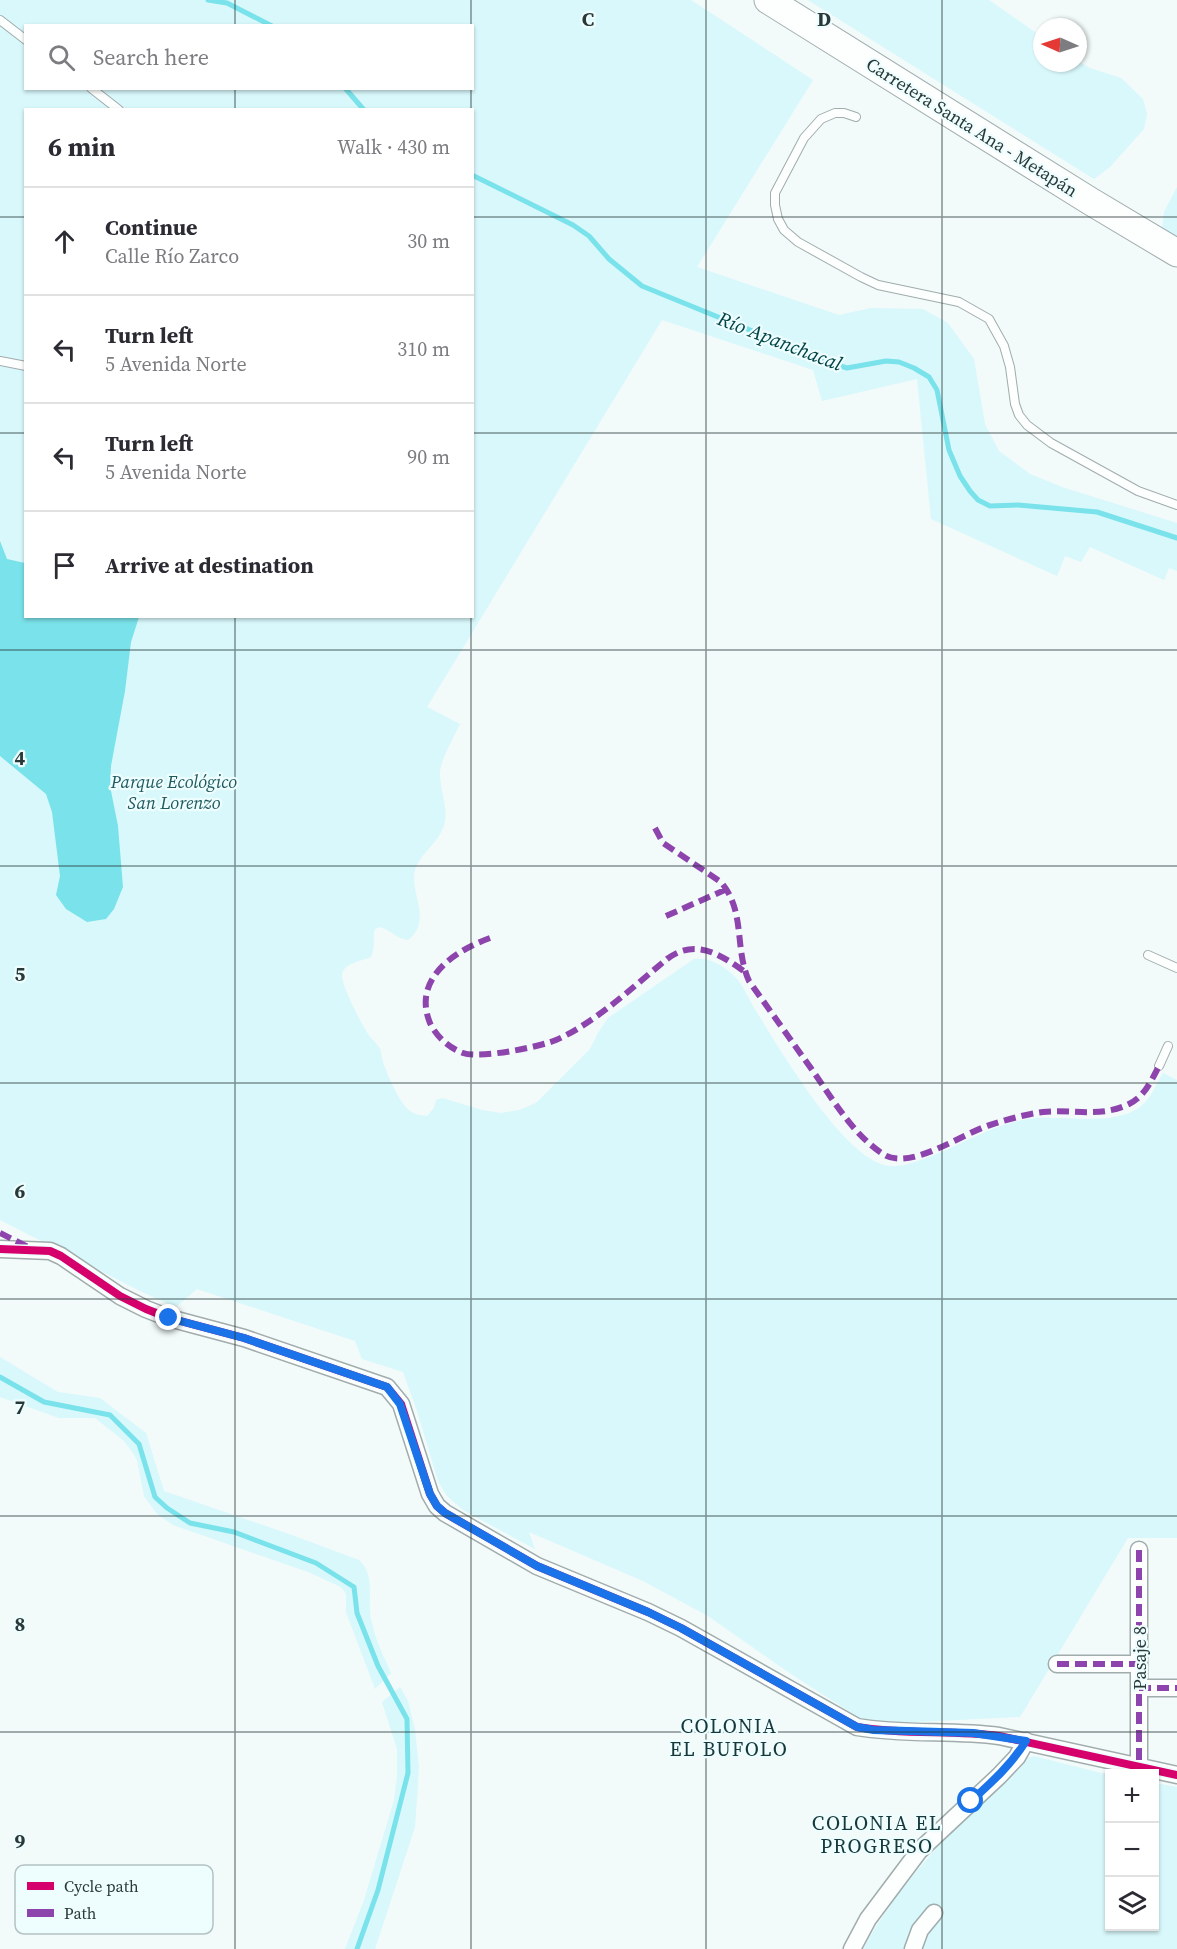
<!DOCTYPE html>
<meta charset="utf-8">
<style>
body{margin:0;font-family:"Source Serif 4",serif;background:#f2f2f3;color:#2b2b33}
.controls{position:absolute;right:18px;bottom:18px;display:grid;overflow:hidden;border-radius:0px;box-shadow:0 2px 4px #0004}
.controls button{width:54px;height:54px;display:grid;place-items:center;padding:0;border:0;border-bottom:2px solid #e1e1e2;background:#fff;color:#2b2b33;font:30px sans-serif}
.compass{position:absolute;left:1033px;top:18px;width:54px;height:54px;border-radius:50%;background:#fff;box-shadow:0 2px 4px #0004;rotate:273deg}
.stop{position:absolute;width:18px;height:18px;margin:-14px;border:4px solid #1a73e8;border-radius:50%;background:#fff}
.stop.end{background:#1a73e8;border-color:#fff;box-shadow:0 2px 6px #0008}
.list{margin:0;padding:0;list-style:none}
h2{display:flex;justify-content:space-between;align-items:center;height:78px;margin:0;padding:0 24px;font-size:26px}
h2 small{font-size:20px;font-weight:400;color:#7c7c81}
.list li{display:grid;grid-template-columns:39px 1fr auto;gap:18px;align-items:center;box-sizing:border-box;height:108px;padding:0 24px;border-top:2px solid #e1e1e2}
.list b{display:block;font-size:22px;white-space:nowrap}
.list p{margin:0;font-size:20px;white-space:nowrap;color:#7c7c81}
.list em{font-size:20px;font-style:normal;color:#7c7c81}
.icon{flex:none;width:33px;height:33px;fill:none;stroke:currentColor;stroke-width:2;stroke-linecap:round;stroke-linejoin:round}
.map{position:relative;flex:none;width:1177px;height:1949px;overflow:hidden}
.search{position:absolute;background:#fff;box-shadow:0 2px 4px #0004;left:24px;top:24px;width:450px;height:66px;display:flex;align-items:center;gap:15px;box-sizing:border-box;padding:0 21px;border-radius:0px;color:#7c7c81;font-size:22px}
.panel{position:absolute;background:#fff;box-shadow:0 2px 4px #0004;left:24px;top:108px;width:450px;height:510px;border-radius:0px}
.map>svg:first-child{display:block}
</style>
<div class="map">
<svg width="1177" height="1949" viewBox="0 0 1177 1949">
<rect width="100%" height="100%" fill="#f2fafa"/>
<path fill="#d8f8fb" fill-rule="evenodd" d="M0 0H691L813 80 697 267 839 315 871 308 923 309 948 323 974 359 985 424 999 451 1030 474 1062 487 1177 523V571L1169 568 1164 580 1090 547 1081 562 1065 556 1057 576 931 519 917 379 822 401 813 370 662 320 427 707 460 724C454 737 442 757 440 771 439 789 449 808 444 825 439 844 415 856 414 876 413 898 431 922 408 940 397 939 391 930 381 927L375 929C372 938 376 946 371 957 362 961 343 963 342 975 341 985 362 1025 368 1034 371 1039 378 1044 380 1049 381 1052 381 1055 382 1058 385 1071 399 1103 410 1111 415 1115 421 1115 427 1116L434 1108 436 1100 442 1098 482 1110 501 1113 519 1110 536 1103 590 1049 598 1033 608 1018 694 959C709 957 723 965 734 976 743 984 749 1000 756 1011 780 1049 845 1162 890 1166 901 1167 912 1163 921 1160 959 1147 996 1121 1037 1118 1067 1116 1115 1126 1140 1107 1151 1099 1156 1084 1163 1073L1177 1080V1538H1128L1020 1717 895 1723 874 1722 858 1717 791 1674 708 1616 643 1581 529 1532 535 1549 463 1510 447 1496 438 1481 417 1411 403 1372 362 1359 355 1341 197 1289 176 1307 142 1292 0 1220ZM26 26H472V88H26ZM26 110H472V616H26Z
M808 0H989L1042 37V63H1078V61L1090 68 1121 78 1143 99 1147 114 1144 129 1110 167 1094 179Z
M1177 187V240L1162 229 1164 212Z
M0 1357 58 1392 100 1398 146 1433 164 1491 289 1534 359 1560C376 1576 367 1598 371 1619 375 1639 383 1655 391 1673L375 1689 346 1612V1594L341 1587 308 1572 173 1525 157 1514 144 1496 137 1460 133 1453 124 1441 95 1418H59L0 1397Z
M400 1687 408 1701 415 1730 419 1768 415 1827 375 1949H345L364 1900 394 1800 397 1777V1749L382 1702Z
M1034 1756 1109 1775 1110 1926H1154L1155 1783 1177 1787V1949H863C899 1882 964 1817 1018 1764L1026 1758Z"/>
<path fill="#7ae2ea" d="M0 541 7 559 25 563 26 616 139 617 131 642 125 691 111 766 110 786 118 826 123 887 114 909 106 919 87 922 66 909 56 895 60 876 52 812 46 794 0 756Z"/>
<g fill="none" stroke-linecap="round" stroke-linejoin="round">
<path stroke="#7ae2ea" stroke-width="5" d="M208 0 227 3 272 26
M345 88 364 110
M472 175 573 225 589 236 609 259 642 286 831 363 847 368 886 361 899 362 914 368 929 377 937 390 949 450 960 476 970 491 978 500 990 506 1018 505 1097 512 1177 538
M0 1377 44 1402 110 1415 139 1444 155 1497 167 1508 190 1523 234 1532 316 1563 354 1587 357 1613 378 1666 407 1719 408 1773 378 1890 357 1949"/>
<g stroke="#a1acac" stroke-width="10">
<path id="service" d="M0 20 26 40
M91 88 119 110
M856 117 844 113H835L821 119 804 138 775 193V205L778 219 784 230 798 242 861 277 878 285 959 302 989 319 1004 346 1010 367 1015 404 1019 415 1027 425 1051 443 1138 491 1177 505
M0 361 26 366
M1148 955 1177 968
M1159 1066 1168 1046"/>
</g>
<g stroke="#a1acac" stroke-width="19">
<path id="minor" d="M0 1249 50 1251 61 1256 120 1296 146 1309 169 1318 244 1338 387 1387 401 1404 430 1494 437 1506 445 1513 537 1566 648 1612 681 1628 857 1727C904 1735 952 1730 999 1736L1177 1775
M1139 1550V1765
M1057 1664H1139
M1139 1688H1177
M852 1949 868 1919 919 1851 999 1776 1017 1757 1026 1741
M913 1949 920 1930 934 1913"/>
</g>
<g stroke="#a1acac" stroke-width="29">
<path id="primary" d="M768 0 1090 201 1177 253"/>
</g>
<use href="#service" stroke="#fdfefe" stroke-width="8"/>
<use href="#minor" stroke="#fdfefe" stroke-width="16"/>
<use href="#primary" stroke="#fdfefe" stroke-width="27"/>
<path stroke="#8e44ad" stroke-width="6" stroke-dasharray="12 6" stroke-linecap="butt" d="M655 828 663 843 721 882C746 912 734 948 749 981 771 1012 793 1043 815 1074 835 1103 854 1135 883 1154 909 1172 963 1133 990 1125 1006 1120 1026 1114 1043 1112 1072 1109 1101 1118 1129 1104 1145 1096 1151 1081 1159 1066
M666 916 727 889
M490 938C454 951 412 979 430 1023 436 1036 449 1048 463 1053 480 1059 539 1047 556 1040 595 1023 634 986 667 959 695 938 720 954 745 972
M0 1233 28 1247
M1139 1550V1765
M1057 1664H1139
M1139 1688H1177"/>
<g stroke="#eefdfe" stroke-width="11">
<path id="cycleway" d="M0 1249 50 1251 61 1256 120 1296 146 1309 169 1318 244 1338 387 1387 401 1404 430 1494 437 1506 445 1513 537 1566 648 1612 681 1628 857 1727C904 1735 952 1730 999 1736L1177 1775"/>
</g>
<use href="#cycleway" stroke="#d6006c" stroke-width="8"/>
</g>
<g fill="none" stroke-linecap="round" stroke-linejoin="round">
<path stroke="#1a73e8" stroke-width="8" d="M169 1318 244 1338 387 1387 400 1404 430 1494 437 1506 445 1513 537 1566 648 1612 681 1628 857 1727 874 1730 973 1733 1026 1741C1011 1765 992 1782 971 1801"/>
</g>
<path fill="none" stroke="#293839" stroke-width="1.5" stroke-opacity="0.55" d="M235 0V26M471 0V26M706 0V1949M942 0V1949M235 88V110M471 88V110M0 217H26M472 217H1177M0 433H26M472 433H1177M235 616V1949M471 616V1949M0 650H1177M0 866H1177M0 1083H1177M0 1299H1177M0 1516H1177M0 1732H1177"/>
<g text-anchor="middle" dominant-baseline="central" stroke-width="4.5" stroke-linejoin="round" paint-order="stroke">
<g font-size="18" fill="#293839" stroke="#eefdfe">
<text transform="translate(972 127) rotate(32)">Carretera Santa Ana - Metapán</text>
<text transform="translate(1139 1658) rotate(-90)">Pasaje 8</text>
</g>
<g font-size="18" font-style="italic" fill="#1f5a5f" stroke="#eefdfe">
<text x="174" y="781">Parque Ecológico<tspan x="174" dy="21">San Lorenzo</tspan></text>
</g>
<g font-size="20" font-style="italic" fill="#004448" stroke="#eefdfe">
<text transform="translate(780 341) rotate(21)">Río Apanchacal</text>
</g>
<g font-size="20" letter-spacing="1.5" fill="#16383b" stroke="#eefdfe">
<text x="729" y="1726">COLONIA<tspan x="729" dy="23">EL BUFOLO</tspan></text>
<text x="877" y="1823">COLONIA EL<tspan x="877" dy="23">PROGRESO</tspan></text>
</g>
</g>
<rect x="15" y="1865" width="198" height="69" rx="9" fill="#eefdfe" stroke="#b3c2c3" stroke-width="1.5"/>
<rect x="27" y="1882" width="27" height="8" fill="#d6006c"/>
<rect x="27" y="1909" width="27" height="8" fill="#8e44ad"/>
<g font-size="16" fill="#293839">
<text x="64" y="1892">Cycle path</text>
<text x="64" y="1919">Path</text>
</g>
<g font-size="20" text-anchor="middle" font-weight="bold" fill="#293839" stroke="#eefdfe" stroke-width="4.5" stroke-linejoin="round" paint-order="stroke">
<text x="588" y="26">C</text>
<text x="824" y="26">D</text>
<text x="20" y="765">4</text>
<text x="20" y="981">5</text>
<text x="20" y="1198">6</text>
<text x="20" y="1414">7</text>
<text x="20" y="1631">8</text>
<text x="20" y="1848">9</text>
</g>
</svg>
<div class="controls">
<button>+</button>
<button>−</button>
<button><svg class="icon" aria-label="layers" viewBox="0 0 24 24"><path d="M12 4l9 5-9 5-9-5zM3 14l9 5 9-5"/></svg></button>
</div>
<svg class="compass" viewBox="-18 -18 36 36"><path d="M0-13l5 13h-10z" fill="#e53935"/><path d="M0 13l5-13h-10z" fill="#7c7c81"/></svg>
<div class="stop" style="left:971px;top:1801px"></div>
<div class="stop end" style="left:169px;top:1318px"></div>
<div class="search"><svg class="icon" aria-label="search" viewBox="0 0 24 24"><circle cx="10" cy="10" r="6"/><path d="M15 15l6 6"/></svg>Search here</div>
<section class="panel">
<h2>6 min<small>Walk · 430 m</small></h2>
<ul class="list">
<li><svg class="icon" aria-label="ahead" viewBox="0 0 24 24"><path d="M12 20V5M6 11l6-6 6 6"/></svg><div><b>Continue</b><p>Calle Río Zarco</p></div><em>30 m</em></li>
<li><svg class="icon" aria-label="left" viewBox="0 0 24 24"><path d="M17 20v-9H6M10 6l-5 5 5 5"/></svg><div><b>Turn left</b><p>5 Avenida Norte</p></div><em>310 m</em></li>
<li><svg class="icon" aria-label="left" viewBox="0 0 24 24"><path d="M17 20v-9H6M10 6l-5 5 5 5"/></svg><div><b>Turn left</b><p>5 Avenida Norte</p></div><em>90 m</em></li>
<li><svg class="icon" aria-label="arrive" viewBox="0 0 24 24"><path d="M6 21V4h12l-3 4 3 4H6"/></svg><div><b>Arrive at destination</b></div></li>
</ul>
</section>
</div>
